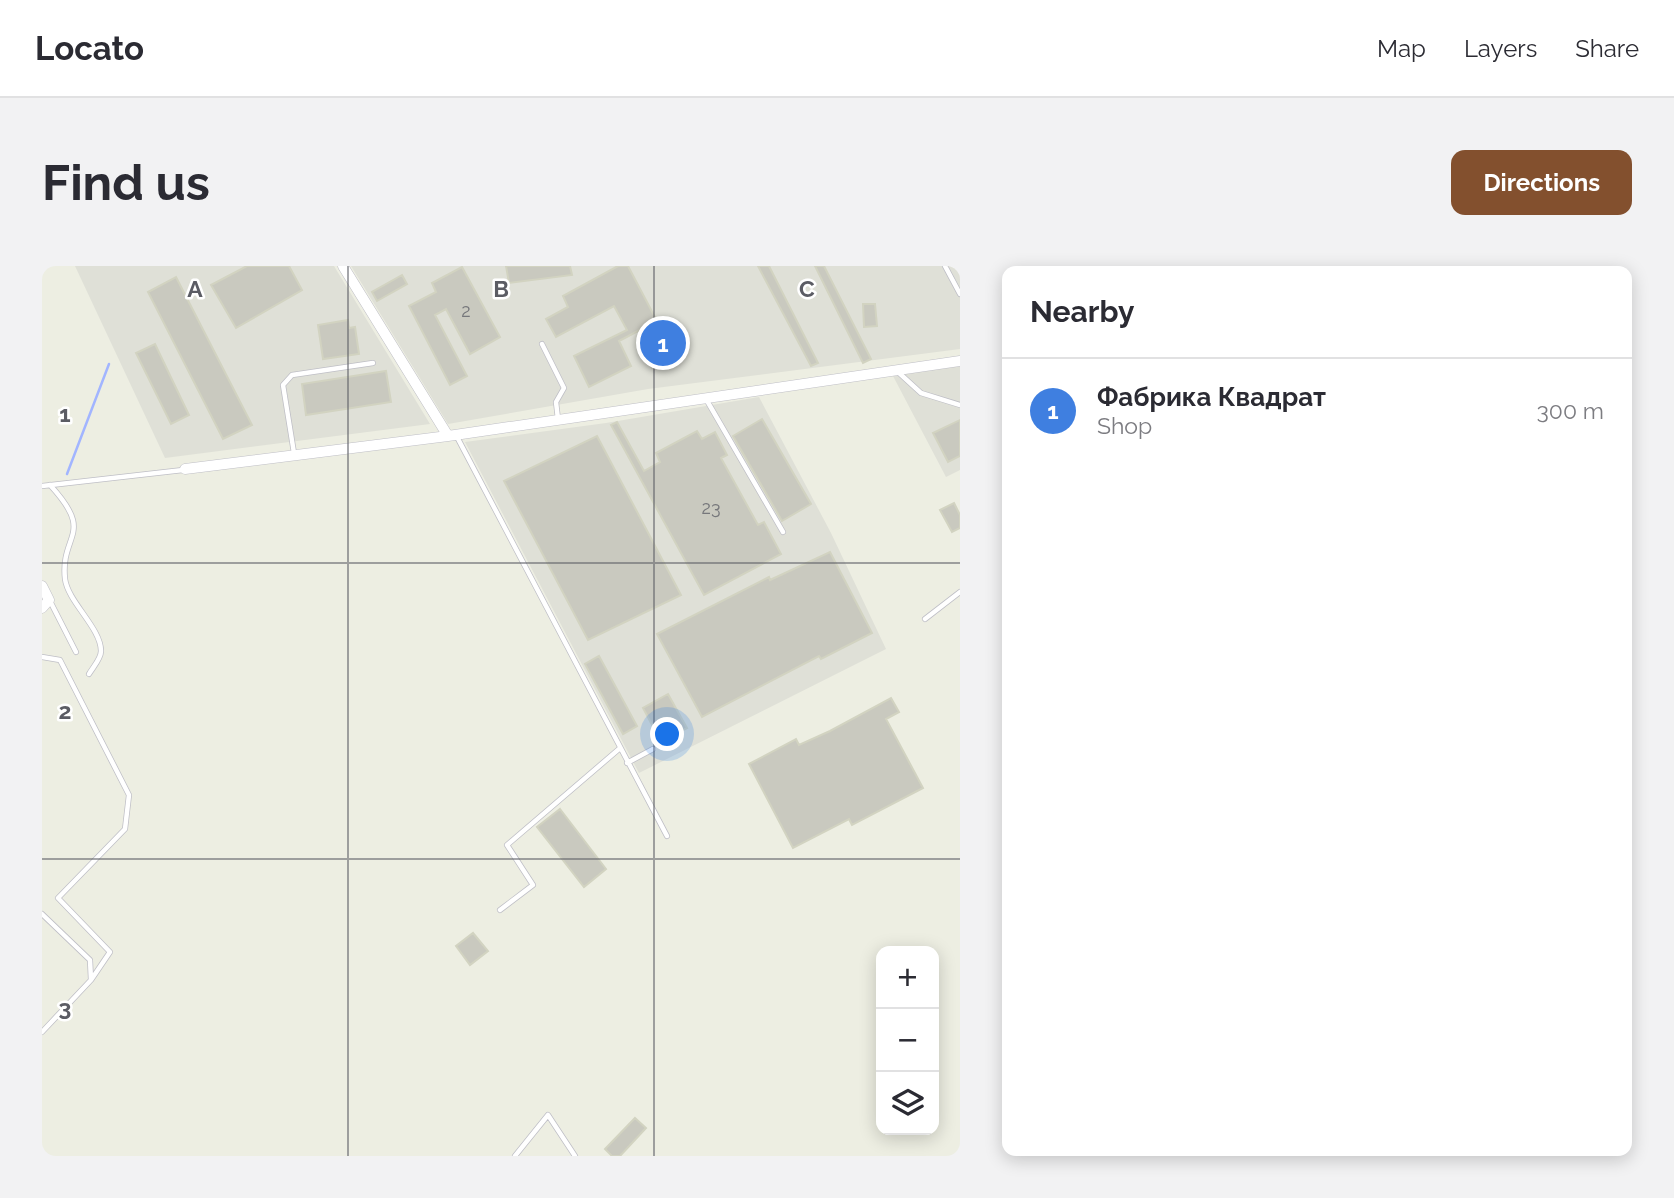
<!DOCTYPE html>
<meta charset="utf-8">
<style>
body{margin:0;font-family:Raleway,sans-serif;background:#f2f2f3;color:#2b2b33}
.controls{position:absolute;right:21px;bottom:21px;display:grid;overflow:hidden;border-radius:14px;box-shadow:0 4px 18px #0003}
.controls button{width:63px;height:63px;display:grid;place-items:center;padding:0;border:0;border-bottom:2px solid #e1e1e2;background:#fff;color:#2b2b33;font:35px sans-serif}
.you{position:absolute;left:626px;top:469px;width:24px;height:24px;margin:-18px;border:5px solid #fff;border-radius:50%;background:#1a73e8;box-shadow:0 0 0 10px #1a73e833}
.badge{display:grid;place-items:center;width:46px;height:46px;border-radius:50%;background:#83502e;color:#fff;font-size:23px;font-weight:700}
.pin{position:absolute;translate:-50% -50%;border:4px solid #fff;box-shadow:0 2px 7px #0006}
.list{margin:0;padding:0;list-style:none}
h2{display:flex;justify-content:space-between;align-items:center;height:91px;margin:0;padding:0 28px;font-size:30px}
h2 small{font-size:23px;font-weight:400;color:#7c7c81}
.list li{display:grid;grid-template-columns:46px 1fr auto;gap:21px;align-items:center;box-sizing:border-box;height:105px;padding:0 28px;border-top:2px solid #e1e1e2}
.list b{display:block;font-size:26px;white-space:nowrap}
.list p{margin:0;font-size:23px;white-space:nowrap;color:#7c7c81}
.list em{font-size:23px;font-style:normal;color:#7c7c81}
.icon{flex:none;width:38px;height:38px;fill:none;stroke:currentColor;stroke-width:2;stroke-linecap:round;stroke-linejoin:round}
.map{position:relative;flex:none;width:918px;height:890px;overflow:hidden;border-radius:14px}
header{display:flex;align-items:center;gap:42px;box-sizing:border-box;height:98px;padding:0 35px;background:#fff;border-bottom:2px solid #e1e1e2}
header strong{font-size:33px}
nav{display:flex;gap:38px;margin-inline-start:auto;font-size:24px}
.intro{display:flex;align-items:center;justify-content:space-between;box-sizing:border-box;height:168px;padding:0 42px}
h1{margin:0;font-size:49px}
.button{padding:18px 32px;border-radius:14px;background:#83502e;color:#fff;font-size:24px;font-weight:700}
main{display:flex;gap:42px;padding:0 42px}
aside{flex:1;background:#fff;border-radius:14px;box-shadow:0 4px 18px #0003}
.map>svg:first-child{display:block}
</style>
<header>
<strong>Locato</strong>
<nav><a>Map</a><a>Layers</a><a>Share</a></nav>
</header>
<div class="intro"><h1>Find us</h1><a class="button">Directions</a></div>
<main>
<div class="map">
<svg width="918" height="890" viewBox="0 0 918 890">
<rect width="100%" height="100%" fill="#edeee2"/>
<path fill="#dfe0d7" d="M33 0H292L388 158 123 192Z
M309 0H918V83L606 123 406 158Z
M918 100V204L904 211 851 110Z
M717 131 789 267 844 383 597 507 423 176 564 157Z"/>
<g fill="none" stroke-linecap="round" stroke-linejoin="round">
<path stroke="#a2b5ff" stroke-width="2.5" d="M25 208 67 98"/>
</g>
<path fill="#c9c9bf" stroke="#d2d3c1" stroke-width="2" d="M205 0H247L260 24 194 62 169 19Z
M464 0H528L530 9 467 17Z
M576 0H586L615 55 577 75 589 100 547 121 532 90 585 64 572 40 514 71 504 53 526 41 521 30Z
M716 0H727L776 97 769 100Z
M773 0H782L829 93 821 97Z
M420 1 458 71 428 88 404 43 393 49 425 110 408 119 367 40 394 26 390 17Z
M360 9 365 18 335 35 330 26Z
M134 11 210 159 181 173 106 26Z
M821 38H833L835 60 822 61Z
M306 54 307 62 313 61 317 88 281 93 276 59Z
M627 66 639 88 610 102 599 81 607 76 611 83 623 77 620 70Z
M113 78 147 149 129 158 94 87Z
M344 105 349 136 264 149 260 118Z
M720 153 769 238 740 255 691 170Z
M918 154V190L906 196 891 167Z
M575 156 602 205 618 196 614 187 655 165 660 173 673 166 685 189 679 192 716 259 722 256 739 288 662 329 569 159Z
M555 170 639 329 546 374 462 215Z
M912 237 918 249V262L910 266 898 244Z
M788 286 830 367 779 393 777 390 660 451 615 368 727 311 728 314Z
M557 390 595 460 581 468 543 398Z
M626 428 645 462 619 476 601 442Z
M849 432 857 446 844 453 881 522 810 559 807 553 751 582 707 498 754 473 757 479 788 465Z
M518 543 564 603 542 621 495 561Z
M431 667 446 685 428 699 414 680Z
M593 852 604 862 578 890H570L563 883Z"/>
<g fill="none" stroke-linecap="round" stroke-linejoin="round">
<g stroke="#bfbfc6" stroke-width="6">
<path id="service" d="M903 0 918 28
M500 78 522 122 514 136 516 153
M856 106 879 127 918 139
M664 133 741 266
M414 169 625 570
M252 187 241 119 250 109 331 97
M8 219C54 269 18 267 23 313 26 336 59 362 59 385 59 393 51 401 47 408
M0 220 141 204
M8 335 34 386
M883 353 918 326
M0 391 18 394 87 529 83 563 16 632 68 686 49 714
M585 497 611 483
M458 644 491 619 465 579 577 483
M0 648 48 694 49 714 0 766
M473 890 506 849 533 890"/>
</g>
<g stroke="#bfbfc6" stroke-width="11">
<path id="minor" d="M301 0 406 170
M143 203 406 170 918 95
M0 320 7 334 0 342"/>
</g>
<use href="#service" stroke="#fff" stroke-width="4.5"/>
<use href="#minor" stroke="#fff" stroke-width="10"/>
</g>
<path fill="none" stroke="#5b5c64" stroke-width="2" stroke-opacity="0.55" d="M306 0V890M612 0V890M0 297H918M0 593H918"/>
<g text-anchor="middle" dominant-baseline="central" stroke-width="5" stroke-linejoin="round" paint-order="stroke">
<g font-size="18" fill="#76777b">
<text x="424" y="44">2</text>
<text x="669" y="241">23</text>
</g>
</g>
<g font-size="23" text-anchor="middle" font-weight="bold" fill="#5b5c64" stroke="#fff" stroke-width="5" stroke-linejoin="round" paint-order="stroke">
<text x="153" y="31">A</text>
<text x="459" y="31">B</text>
<text x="765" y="31">C</text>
<text x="23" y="156">1</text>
<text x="23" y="453">2</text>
<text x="23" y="750">3</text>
</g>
</svg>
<div class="controls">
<button>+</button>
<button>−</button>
<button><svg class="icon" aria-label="layers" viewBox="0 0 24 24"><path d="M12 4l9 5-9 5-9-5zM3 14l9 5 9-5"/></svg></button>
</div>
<div class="you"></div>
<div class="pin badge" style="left:621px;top:77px;background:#3f7fe0">1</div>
</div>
<aside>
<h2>Nearby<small></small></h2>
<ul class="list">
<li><span class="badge" style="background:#3f7fe0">1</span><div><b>Фабрика Квадрат</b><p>Shop</p></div><em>300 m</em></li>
</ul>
</aside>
</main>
